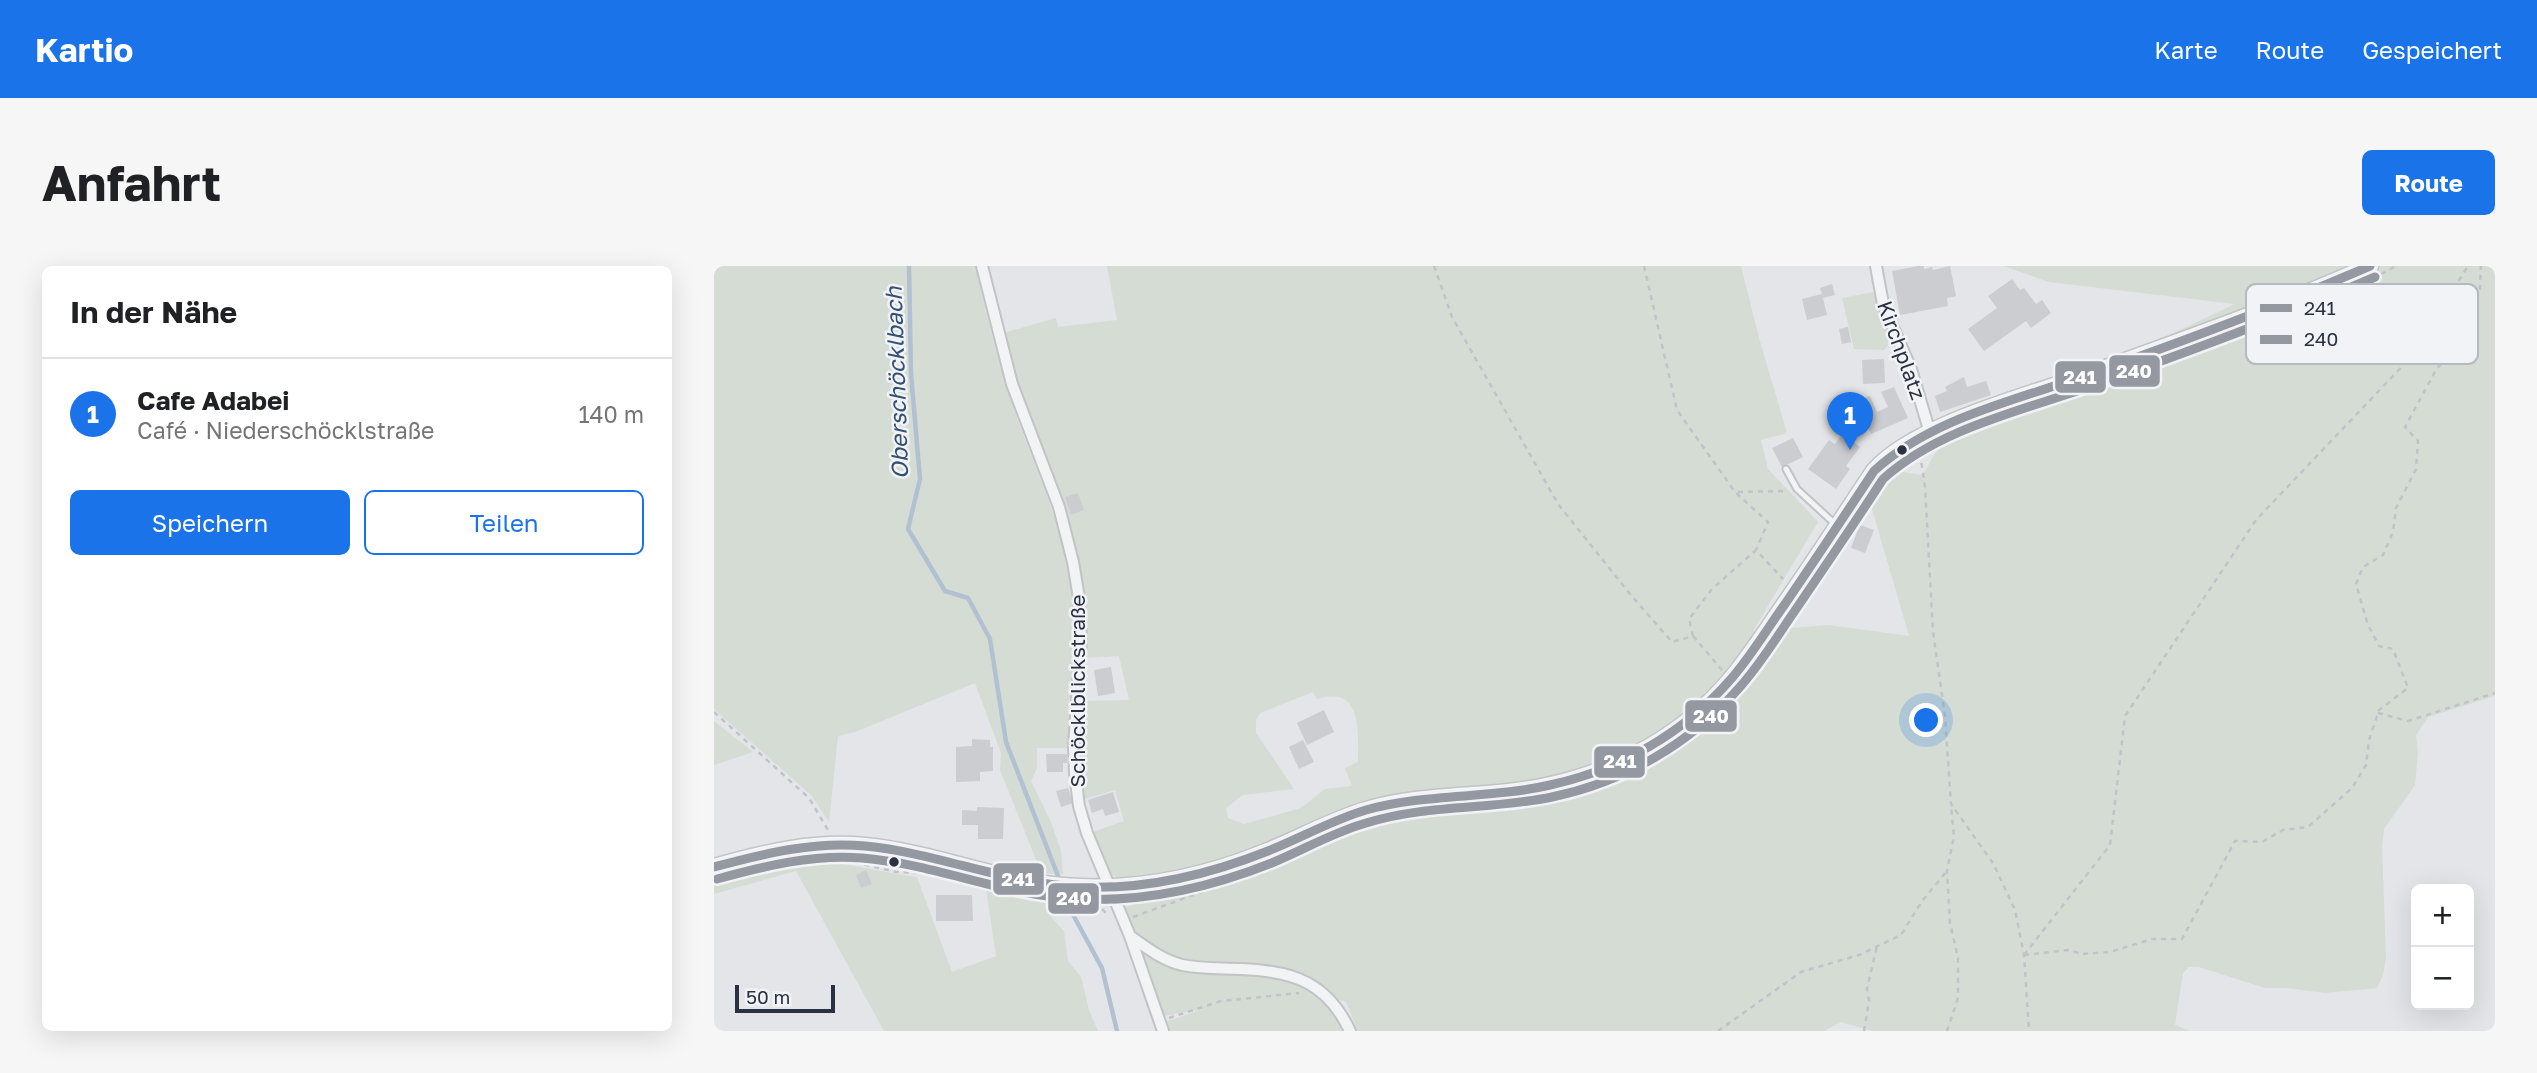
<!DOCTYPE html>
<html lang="de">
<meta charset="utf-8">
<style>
body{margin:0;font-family:"Golos Text",sans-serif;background:#f6f6f6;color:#202124}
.controls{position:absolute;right:21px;bottom:21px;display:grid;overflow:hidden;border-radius:10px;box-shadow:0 7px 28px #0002}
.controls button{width:63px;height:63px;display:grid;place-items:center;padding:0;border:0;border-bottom:2px solid #e0e0e0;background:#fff;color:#202124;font:35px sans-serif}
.scale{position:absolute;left:21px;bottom:18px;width:100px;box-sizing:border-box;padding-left:7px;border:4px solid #2a3241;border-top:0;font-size:19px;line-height:24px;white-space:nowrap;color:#2a3241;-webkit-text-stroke:5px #f1f3f7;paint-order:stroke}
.you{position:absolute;left:1213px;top:455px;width:24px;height:24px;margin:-18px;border:5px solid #fff;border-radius:50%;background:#1a73e8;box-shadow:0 0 0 10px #1a73e833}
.badge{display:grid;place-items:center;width:46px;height:46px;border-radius:50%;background:#1a73e8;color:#fff;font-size:23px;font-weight:700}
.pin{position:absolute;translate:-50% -58px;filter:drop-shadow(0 2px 4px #0008)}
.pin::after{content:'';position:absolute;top:37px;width:24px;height:21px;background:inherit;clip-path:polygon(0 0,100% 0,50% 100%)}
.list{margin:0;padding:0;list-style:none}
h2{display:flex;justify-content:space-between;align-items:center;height:91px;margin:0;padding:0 28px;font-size:30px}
h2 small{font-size:23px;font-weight:400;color:#757577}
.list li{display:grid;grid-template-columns:46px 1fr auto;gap:21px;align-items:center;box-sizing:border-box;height:112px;padding:0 28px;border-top:2px solid #e0e0e0}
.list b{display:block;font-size:26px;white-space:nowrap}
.list p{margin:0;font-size:23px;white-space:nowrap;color:#757577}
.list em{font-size:23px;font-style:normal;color:#757577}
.actions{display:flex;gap:14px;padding:21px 28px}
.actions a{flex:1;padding:16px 0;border:2px solid #1a73e8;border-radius:10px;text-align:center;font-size:24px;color:#1a73e8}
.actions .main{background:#1a73e8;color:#fff}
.map{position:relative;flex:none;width:1781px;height:765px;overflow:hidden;border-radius:10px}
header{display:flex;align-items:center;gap:42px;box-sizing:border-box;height:98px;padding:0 35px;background:#1a73e8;color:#fff}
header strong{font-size:33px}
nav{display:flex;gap:38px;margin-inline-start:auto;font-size:24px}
.intro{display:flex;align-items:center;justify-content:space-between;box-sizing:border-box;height:168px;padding:0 42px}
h1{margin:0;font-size:49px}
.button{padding:18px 32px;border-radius:10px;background:#1a73e8;color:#fff;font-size:24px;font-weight:700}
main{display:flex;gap:42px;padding:0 42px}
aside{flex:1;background:#fff;border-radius:10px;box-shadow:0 7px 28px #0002}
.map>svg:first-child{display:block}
</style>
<header>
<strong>Kartio</strong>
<nav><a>Karte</a><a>Route</a><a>Gespeichert</a></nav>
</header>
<div class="intro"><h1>Anfahrt</h1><a class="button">Route</a></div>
<main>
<aside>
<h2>In der Nähe<small></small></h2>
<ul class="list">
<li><span class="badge">1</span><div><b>Cafe Adabei</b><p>Café · Niederschöcklstraße</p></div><em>140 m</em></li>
</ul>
<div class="actions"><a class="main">Speichern</a><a>Teilen</a></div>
</aside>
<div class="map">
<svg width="1781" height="765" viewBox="0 0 1781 765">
<rect width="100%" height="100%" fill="#e3e5e8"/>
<path fill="#d4dcd3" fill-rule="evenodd" d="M0 0H261C273 51 285 100 302 149 324 210 352 267 359 332 364 382 356 432 354 482H323V502L317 515 337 556 347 585 349 608 325 607 323 596 286 504 287 487 261 417 141 466 124 470 115 556 98 530 0 443Z
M393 0H1027L1045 72 1073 167 1047 174 1054 203 1104 256 1039 365 1115 359 1195 370 1156 236 1183 205 1209 209 1230 171 1260 161 1521 38 1335 16 1290 0H1781V430L1714 451 1702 469 1704 486 1701 519 1670 563 1668 580 1672 692 1669 709 1663 722 1611 727 1574 722H1551L1485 701H1475L1469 707 1461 759 1476 765H1158L1127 756 1110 765H644L632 736 611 729 633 765H454L451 756 490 743 449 750 411 641 494 616 489 598C468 605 418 620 398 609L379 566 410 555 401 524 367 534 364 507 366 435 415 434 405 390 370 392 368 332 286 68 342 52 344 61 403 54ZM599 426 603 433C649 418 644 466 644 496L631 502 638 520 611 523 587 542 530 558 514 552 512 542 529 529 580 523 542 467V454L546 447Z
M1160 26 1165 50 1175 66 1176 77 1170 84 1140 83 1128 32Z
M0 455 39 486 0 499Z
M89 594C127 595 165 606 203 611L238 706 282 690 272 623 337 631V651L350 665 354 695 367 711 375 744 384 765H170L82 605 0 628V612L49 600Z"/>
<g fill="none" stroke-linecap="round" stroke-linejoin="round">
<path stroke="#b2c1d2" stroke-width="4.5" d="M195 0 197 108 206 213 194 263 231 325 254 332 276 373 292 476 346 615
M349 623 357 645 388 702 403 765"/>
</g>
<path fill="#cbcdd0" d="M1204 0H1210V3L1218 1 1219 4 1236 0 1242 30 1233 32 1234 40 1186 49 1178 5Z
M1298 13 1306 24 1310 22 1322 38 1328 34 1337 47 1317 62 1312 55 1270 85 1254 63 1283 42 1274 30Z
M1118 18 1121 29 1109 32 1113 49 1093 54 1088 33 1108 28 1106 22Z
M1134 61 1137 76 1128 78 1125 63Z
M1170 93 1171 117 1149 118 1148 94Z
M1250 111 1253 121 1272 115 1277 129 1226 146 1221 130 1233 125 1231 121Z
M1180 121 1194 152 1157 168 1143 135 1156 130 1163 146 1174 141 1167 126Z
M1128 168 1146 181 1132 200 1136 203 1122 223 1094 203 1115 174 1121 178Z
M1079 172 1089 191 1068 201 1058 182Z
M364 227 370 244 357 249 351 231Z
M1146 259 1160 264 1151 287 1137 282Z
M397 401 401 427 384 430 380 404Z
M610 444 620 466 593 479 583 457Z
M258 473 276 474V481H279V505L266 506V515L242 516V481L258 480Z
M589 474 600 496 585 503 575 481Z
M332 488H353V497H349V506H333Z
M354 522 359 537 347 541 342 525Z
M399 526 405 546 391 550 389 543 378 547 374 534Z
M263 541 290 542 289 573H264V559H248V544L263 545Z
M152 604 158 618 147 622 142 609Z
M222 629H258L259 655H222Z"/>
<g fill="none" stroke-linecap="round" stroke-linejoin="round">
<g stroke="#c1c3c6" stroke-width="9">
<path id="lane" d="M1072 203 1083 223 1121 258"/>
</g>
<g stroke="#c1c3c6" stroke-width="14">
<path id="street" d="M268 0 298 118 345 241 359 296 365 332 367 373 360 482 361 507 365 540 373 567 416 670 449 765
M1162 0 1169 38 1197 103 1216 167
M416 670C433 682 448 694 468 699 488 703 507 702 527 703 579 705 613 716 636 765"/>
</g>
<g stroke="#c1c3c6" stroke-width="19">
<path id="secondary" d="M0 601C50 587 99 575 151 580 224 587 292 619 366 621 432 624 493 610 554 585 586 572 618 554 652 544 712 526 776 533 837 519 905 504 971 468 1017 413 1038 388 1056 359 1075 332 1104 290 1132 247 1160 205 1199 160 1310 131 1367 111 1464 76 1562 42 1656 0"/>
</g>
<path stroke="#c2c3c8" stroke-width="2.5" stroke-dasharray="5 5" stroke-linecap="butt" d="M720 0 738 51 844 238 916 328 958 376 979 370 1008 404
M930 0 963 144 1021 226 1054 256 1042 284
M1667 8 1682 0
M1246 170 1292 153
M1206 187 1211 221 1219 366 1231 450 1237 538 1279 597 1301 644 1310 689 1315 765
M1024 226 1073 225
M979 370 975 353 998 323 1042 284 1069 313
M0 446 95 532 114 564
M1664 447 1694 455 1781 427
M131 594 182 606 214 607
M381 636 394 649
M419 651 534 609
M1310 689 1354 684 1369 688 1396 686 1438 673H1468L1521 575 1548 576 1569 564 1594 561 1638 522 1652 499 1655 474 1665 444 1694 422 1679 383 1665 380 1654 359 1642 318 1649 301 1669 289 1679 266 1682 242 1702 203 1704 175 1691 161 1722 104 1753 66 1766 22 1767 0
M1310 689 1396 579 1411 450 1542 254 1698 90 1754 0
M455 752 507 735 585 727
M1004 765 1087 706 1145 689 1187 669 1208 635 1233 605
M1150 765 1155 735 1153 723 1163 680
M1233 765 1244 732V692L1236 657 1233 605 1240 570 1237 541"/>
<use href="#lane" stroke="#f2f3f5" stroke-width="5"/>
<use href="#street" stroke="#f2f3f5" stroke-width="10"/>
<use href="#secondary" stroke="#f6f6f7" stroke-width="16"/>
<g stroke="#f1f3f7" stroke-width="14">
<path id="bus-1" d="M0 601C49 588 99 575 151 580 224 587 292 618 366 621 431 624 494 609 554 585 587 572 618 554 652 544 712 527 776 533 836 519 906 504 970 467 1017 413 1037 390 1053 363 1071 338 1101 294 1131 249 1160 205 1217 153 1296 136 1367 111 1465 77 1561 41 1656 0"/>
</g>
<g stroke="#f1f3f7" stroke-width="14">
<path id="bus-2" d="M3 613C50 600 99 588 148 592 222 598 290 630 365 633 432 636 498 621 560 596 591 583 620 566 652 557 713 538 777 544 838 531 910 516 976 478 1025 422 1046 399 1062 372 1080 346 1110 302 1140 258 1169 213 1225 163 1303 146 1372 122 1469 88 1566 52 1661 11"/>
</g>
<use href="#bus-1" stroke="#9498a0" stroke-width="9"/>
<use href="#bus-2" stroke="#9498a0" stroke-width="9"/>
</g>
<g fill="#2a3241" stroke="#f1f3f7" stroke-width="2.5">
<circle cx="1188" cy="184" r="6"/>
<circle cx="180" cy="596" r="6"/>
</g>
<g text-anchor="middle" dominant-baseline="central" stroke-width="5" stroke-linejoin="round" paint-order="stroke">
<g font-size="21" fill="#2a3241" stroke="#f1f3f7">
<text transform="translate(1188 84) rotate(70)">Kirchplatz</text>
<text transform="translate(363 425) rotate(-90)">Schöcklblickstraße</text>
</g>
<g font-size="23" font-style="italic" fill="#345175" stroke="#f1f3f7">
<text transform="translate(182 117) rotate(-92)">Oberschöcklbach</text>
</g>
</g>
<rect x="1532" y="18" width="232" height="80" rx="10" fill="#f1f3f7" stroke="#b5b9c0" stroke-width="2"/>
<rect x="1546" y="38" width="32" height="8" fill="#9498a0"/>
<rect x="1546" y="69" width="32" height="9" fill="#9498a0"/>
<g font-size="19" fill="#2a3241">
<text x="1590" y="49">241</text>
<text x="1590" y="80">240</text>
</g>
<g stroke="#f1f3f7" stroke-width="2.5">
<rect x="1394" y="88" width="53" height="34" rx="7" fill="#9498a0"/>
<rect x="1340" y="94" width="53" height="34" rx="7" fill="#9498a0"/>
<rect x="970" y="433" width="54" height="34" rx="7" fill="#9498a0"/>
<rect x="879" y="479" width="53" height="34" rx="7" fill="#9498a0"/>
<rect x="278" y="596" width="53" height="34" rx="7" fill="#9498a0"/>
<rect x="333" y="616" width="53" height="33" rx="7" fill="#9498a0"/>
</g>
<g font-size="19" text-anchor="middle" font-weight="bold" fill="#fff">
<text x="1420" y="112">240</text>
<text x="1366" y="118">241</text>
<text x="997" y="457">240</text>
<text x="906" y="502">241</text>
<text x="304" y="620">241</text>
<text x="360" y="639">240</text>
</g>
</svg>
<div class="controls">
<button>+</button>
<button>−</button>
</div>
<div class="scale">50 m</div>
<div class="you"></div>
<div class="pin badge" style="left:1136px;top:184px">1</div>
</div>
</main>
